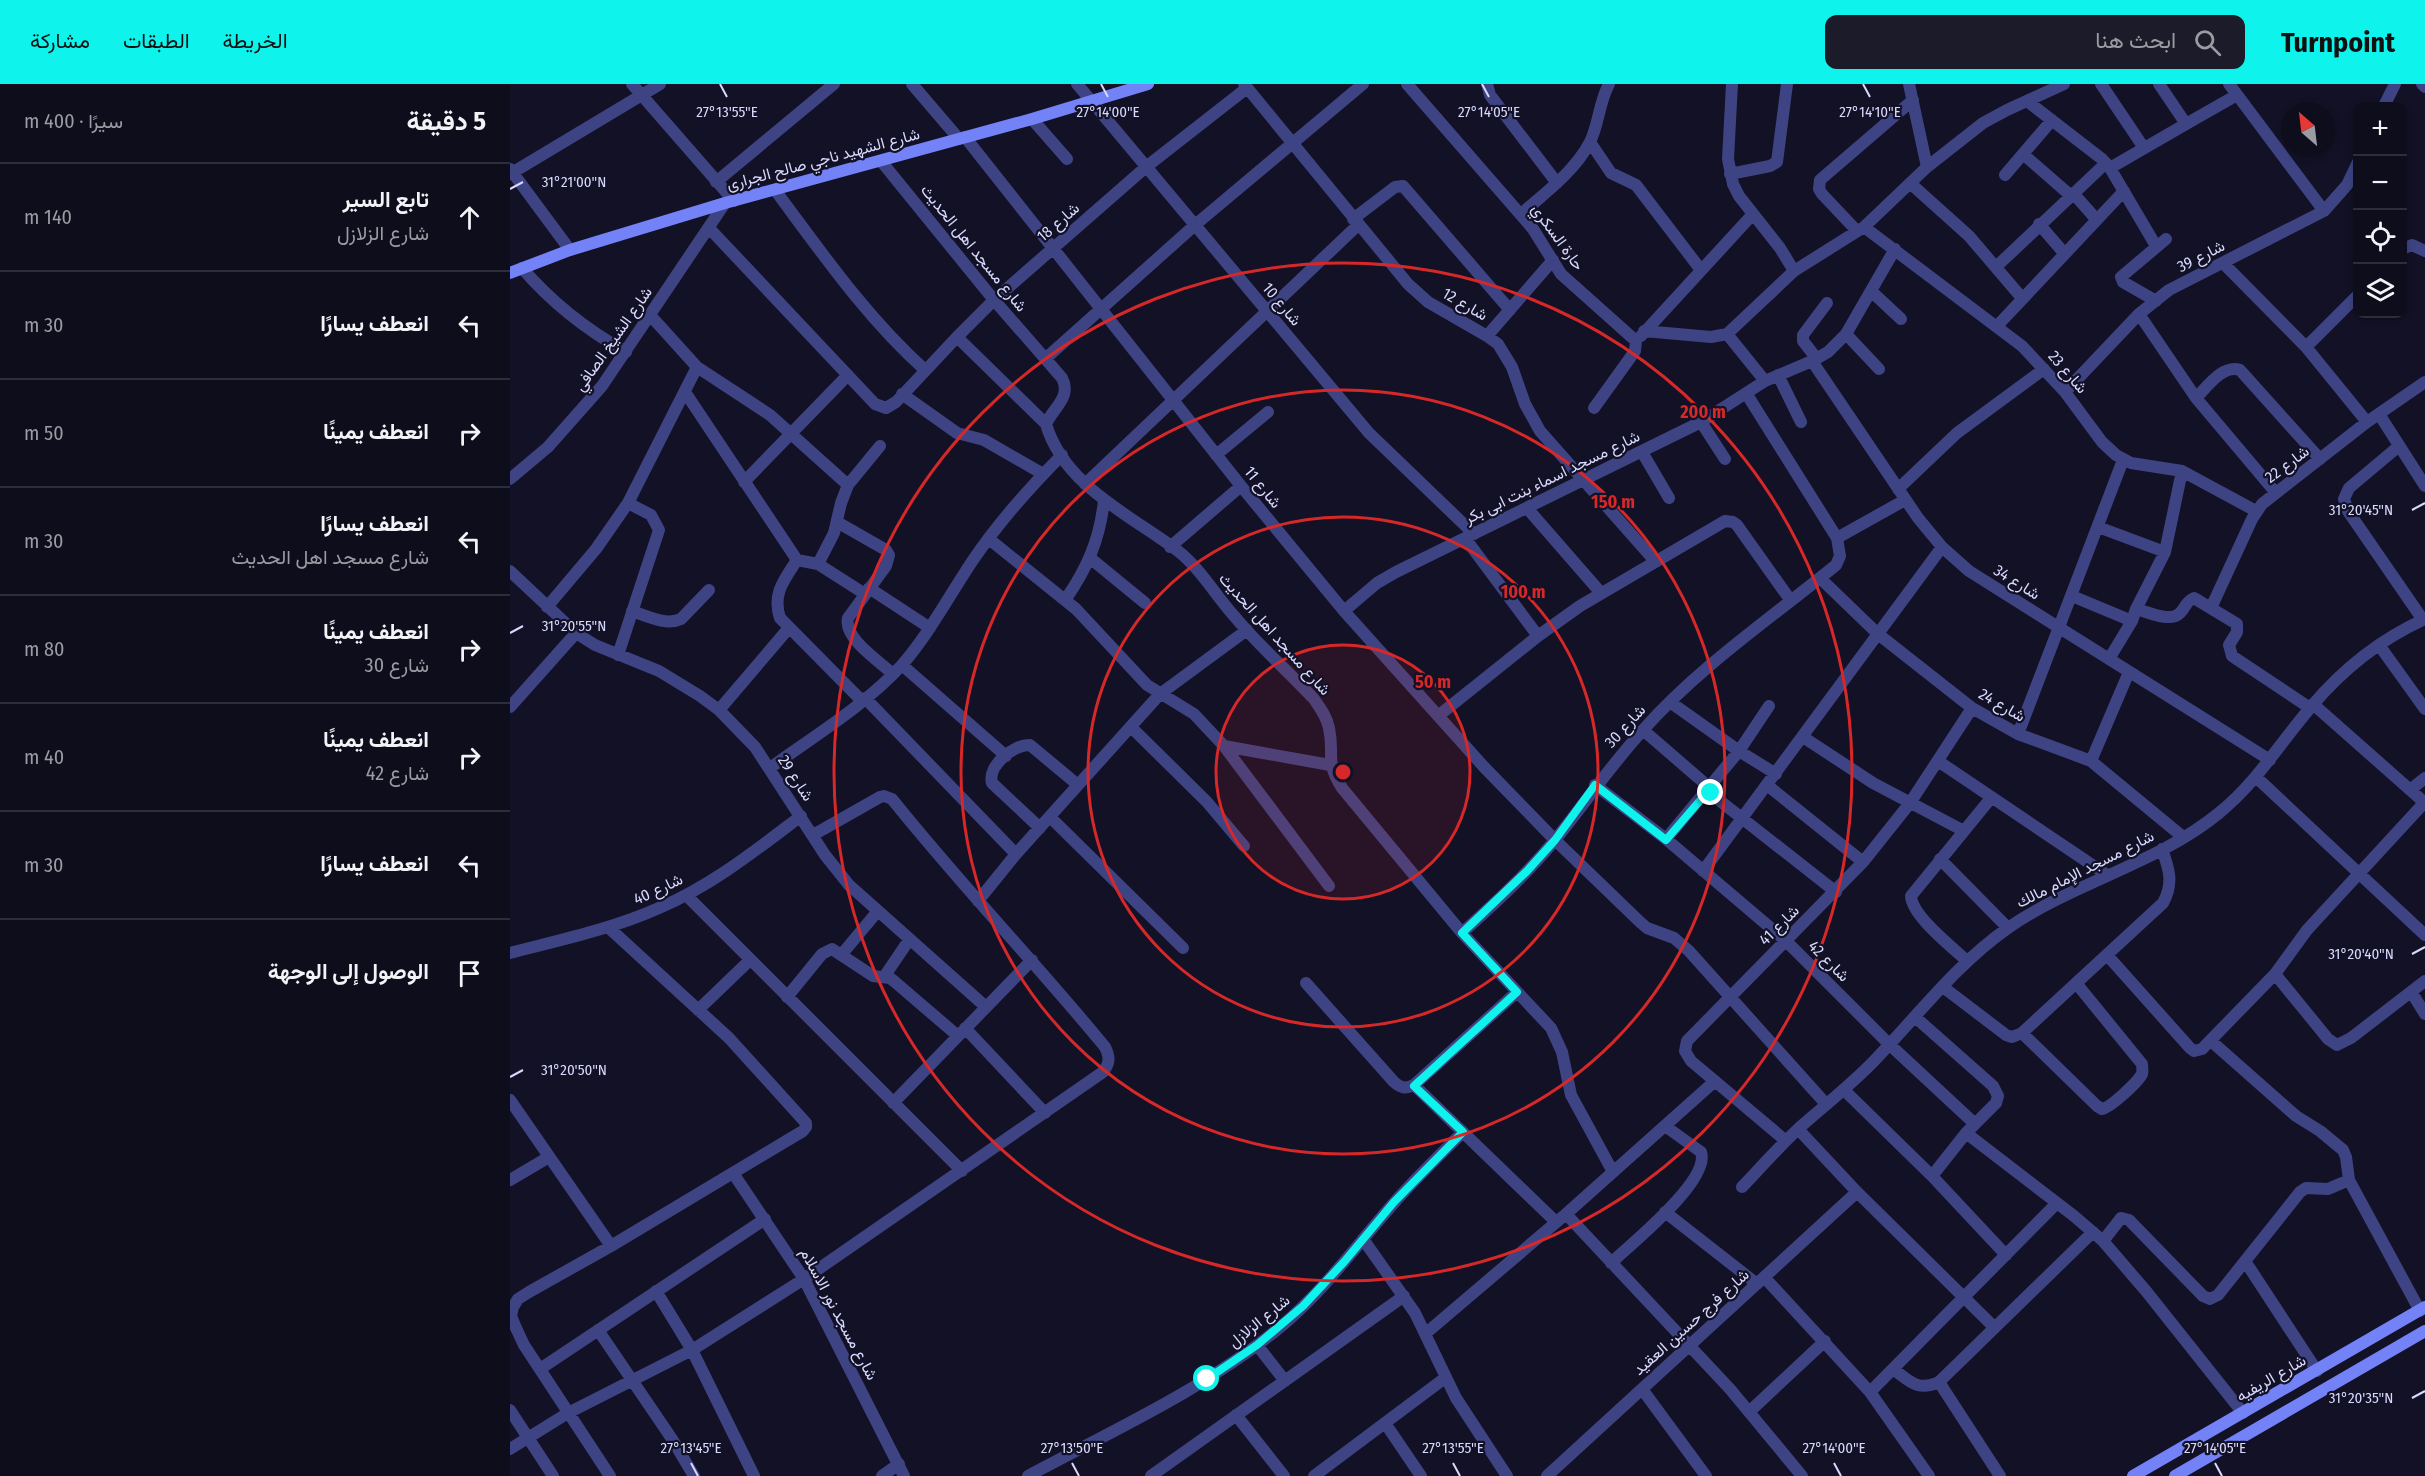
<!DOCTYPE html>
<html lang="ar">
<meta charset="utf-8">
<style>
body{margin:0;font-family:"Fira Sans Condensed",Vazirmatn,sans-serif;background:#1c1b29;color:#f1f3f6;direction:rtl}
.controls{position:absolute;right:18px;top:18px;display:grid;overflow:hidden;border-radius:12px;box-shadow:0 3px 9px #0003}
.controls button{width:54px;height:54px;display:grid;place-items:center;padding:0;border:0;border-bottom:2px solid #2e2d3b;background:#0e0d1c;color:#f1f3f6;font:30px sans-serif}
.compass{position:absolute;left:1771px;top:18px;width:54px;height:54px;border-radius:50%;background:#0e0d1c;box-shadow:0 3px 9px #0003;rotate:332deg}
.stop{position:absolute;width:18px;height:18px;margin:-14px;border:4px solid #0ef4ed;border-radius:50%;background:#fff}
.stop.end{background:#0ef4ed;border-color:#fff;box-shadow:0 2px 6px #0008}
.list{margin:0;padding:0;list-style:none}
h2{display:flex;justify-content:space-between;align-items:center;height:78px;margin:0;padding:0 24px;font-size:26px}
h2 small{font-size:20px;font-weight:400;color:#9b9ca3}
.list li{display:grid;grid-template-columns:39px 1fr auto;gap:18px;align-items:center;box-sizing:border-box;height:108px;padding:0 24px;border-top:2px solid #2e2d3b}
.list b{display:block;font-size:22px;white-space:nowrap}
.list p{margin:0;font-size:20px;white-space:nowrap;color:#9b9ca3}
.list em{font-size:20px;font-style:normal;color:#9b9ca3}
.icon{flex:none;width:33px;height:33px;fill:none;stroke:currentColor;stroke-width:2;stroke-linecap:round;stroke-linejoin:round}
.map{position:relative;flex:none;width:1915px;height:1392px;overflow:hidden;direction:ltr}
header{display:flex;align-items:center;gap:36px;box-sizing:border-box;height:84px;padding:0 30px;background:#0ef4ed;color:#111}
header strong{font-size:28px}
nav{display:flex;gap:33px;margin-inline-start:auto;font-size:21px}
.search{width:420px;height:54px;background:#1c1b29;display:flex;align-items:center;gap:15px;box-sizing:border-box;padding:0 21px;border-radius:12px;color:#9b9ca3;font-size:22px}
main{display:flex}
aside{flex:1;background:#0e0d1c}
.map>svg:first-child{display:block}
</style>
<header>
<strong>Turnpoint</strong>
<div class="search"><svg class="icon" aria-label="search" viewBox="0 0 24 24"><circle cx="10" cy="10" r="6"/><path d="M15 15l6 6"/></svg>ابحث هنا</div>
<nav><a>الخريطة</a><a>الطبقات</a><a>مشاركة</a></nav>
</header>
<main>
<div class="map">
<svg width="1915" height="1392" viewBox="0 0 1915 1392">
<rect width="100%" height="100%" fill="#121126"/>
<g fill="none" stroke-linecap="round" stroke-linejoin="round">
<path stroke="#3e4483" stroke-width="12" d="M122 0 224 117
M402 0 449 55
M567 0 859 349 964 450
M734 0 898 200 918 218 977 252 988 260 1002 283 1015 320 1030 347 1145 477
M897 0 1023 145 1051 190 1126 257 1125 267 1084 324
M977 0 980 11 1047 99
M1222 0 1218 75 1223 100 1229 112 1270 164 1284 187
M1399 0 1417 83
M1591 0 1634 64
M1649 0 1676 40 1727 11
M1719 0 1814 127
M1912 0 1915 3
M1517 17 1592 75 1600 84 1646 162
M1874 22 1885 0
M522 35 557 75
M455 53 731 402 834 527 974 683 1045 756 1130 838 1137 844 1164 854 1179 867 1316 1020
M1080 58 1101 89 1126 101 1191 186
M1513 70 1560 111
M371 77 484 216 552 294C562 313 543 324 536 340 554 402 622 432 668 467 689 483 707 513 725 533 749 562 778 587 804 615 810 624 817 633 819 644 825 672 814 675 832 704L952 849 1041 944 1052 968 1061 1011 1103 1088
M1600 84 1676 40
M0 85 60 166
M0 90 150 0
M1220 90 1260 82 1267 78 1277 0
M1495 91 1542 36
M206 98 324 0
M1400 99 1459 152 1512 214
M265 106C312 169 356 233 415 286
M1563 109 1586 135
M1011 130C1035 109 1065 87 1080 58 1089 40 1089 18 1099 0
M843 135 885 103 893 102 1000 226
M1529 140 1554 169
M1354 143 1512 262 1555 308 1592 358 1606 371 1621 379 1672 387 1746 427
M199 144 365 320 376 324 386 318 447 253 484 216 636 83 737 4
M1347 147 1312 110 1309 105 1310 96 1403 16
M1892 165 1902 161 1915 167
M1713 179 1796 263 1857 338
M1487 182 1596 79
M12 184C42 219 75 245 116 268
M1361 207 1391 235
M1646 217 1613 198 1611 193 1656 155
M1629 230 1686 314 1766 409
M140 231 187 283 260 331 338 401
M1487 242 1614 107
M1134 247 1201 253 1217 250 1284 187 1354 143 1417 83 1473 39 1497 26 1554 0
M1217 250 1255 297
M1336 250 1369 285
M977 252 1043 176
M1131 252 1243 130
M447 253 536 340
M1796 263 1848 211
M535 275 685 141 853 0
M1307 275 1293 257V251L1317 219
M1302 277 1408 434 1432 463 1459 487 1760 676
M1268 291 1291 338
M175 308 287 476
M1555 308 1629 230 1659 206 1814 127 1837 101 1848 78
M392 310 447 349 474 356 533 390
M1686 314C1697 303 1713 280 1730 286L1810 375
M1869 330 1915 402
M1191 338 1215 375
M1889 362 1839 404 1834 415 1838 427 1913 536
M1132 368 1159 414
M706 371 758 328
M0 395 38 363 92 302 215 119
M234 398 338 291
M575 400 848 141
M1388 405 1447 349 1534 285
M1017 424 1091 509
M327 438 376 466 379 471 376 482 338 534C333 554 369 577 383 590
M1588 443 1655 468
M955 454 1028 552
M1327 454 1395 416
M479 455 566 525 637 601 684 630 714 662 819 802
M660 463 731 402
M580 474 635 519
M287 476C274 496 262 510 270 534L352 617
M287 476 308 480 355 510
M308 480 324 449 331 419 338 401 370 362
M0 487 66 549 85 561 149 587 190 612 209 626 245 663 315 771 339 801 476 923
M1310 494 1368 550 1462 624 1508 650 1581 677 1673 753
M359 504 420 544
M1562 512 1622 537
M555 516C577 485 590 455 594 416
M37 523 86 465 118 419 187 283
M1701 524 1742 435 1752 420 1857 338 1915 298
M1626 525C1638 528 1660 539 1670 529 1676 523 1676 517 1684 514L1727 540V548L1719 561 1722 572 1800 624
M122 527C137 532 156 542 171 535L199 506
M834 527 867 499 886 488 1191 338 1255 297 1302 277 1318 268 1336 250 1385 165
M1869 561 1915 625
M108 571 149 446 141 431 118 419
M1599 575 1622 537 1626 525 1655 468 1672 387
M392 581 496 672
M355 614 506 770
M1160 618 1229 667 1266 690
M1803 620 1915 719
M0 623 66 549
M209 626 278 545
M928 632 1028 552 1070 522 1215 437 1223 438 1227 441 1281 517
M621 643 697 718 734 762
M1133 646 1192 697 1205 713 1326 808
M1508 650 1613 376
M1293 653 1363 699 1454 747
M714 662 820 681
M1428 677 1597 791
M1581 677 1619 588
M260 684C304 652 354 622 391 582 419 550 439 512 463 476 489 438 520 403 552 371
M1747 694 1915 851
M1085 701 1156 755 1276 857 1379 960 1465 1040
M1257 701 1353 778
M1900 706 1915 694
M540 733 673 864
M530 744 482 699C477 682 504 660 520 661L568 701
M1156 755 1229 667 1259 622
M1430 775 1498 844
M1193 787 1432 463
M176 811 452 1087
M468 817 506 770 650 610 737 546
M98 843 219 954 296 1039V1043L293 1047 101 1162 19 1208 8 1215 3 1223 1 1232 6 1244 14 1261 100 1392
M952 849C984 820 1017 790 1045 756 1075 719 1101 681 1133 646 1190 582 1260 535 1326 481L1330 472 1327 454 1236 309
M0 869C50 856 102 845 149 824 201 802 246 766 291 732
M332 870 367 828
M1597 871 1680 964 1684 967 1692 965 1765 890 1797 846 1914 719
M1457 877C1442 863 1402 832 1401 812L1481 714
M1765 890 1818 955 1827 961 1841 954 1915 897
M374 893 399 856
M796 899 884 998C891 1004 895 1005 904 1001L1007 908
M1433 903 1496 951 1502 953 1512 949 1653 819C1664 799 1659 785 1652 765
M1902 909 1915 930
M277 913 312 870 322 865 363 892 380 894 385 898 448 952
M188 926 240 876
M1405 933 1483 1002 1488 1012 1486 1019 1456 1049 1422 1092
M455 944 535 1029
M1512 949 1587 1022 1592 1025C1600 1024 1628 998 1632 990 1633 986 1632 984 1632 980L1566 899
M1701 957 1786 1032 1810 1047 1833 1066 1836 1073 1839 1096 1910 1227
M904 1001 1046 1138
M1334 1006 1422 1092 1496 1171
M0 1016 101 1162
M383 1019 522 876
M1288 1045 1347 1108 1484 1243
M1456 1049 1564 1132 1593 1157 1636 1207 1733 1329
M1276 1057 1181 977 1175 967 1177 957 1353 778 1400 719 1462 624
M223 1089 294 1195 394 1392
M0 1096 39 1073
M1232 1103C1251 1083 1269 1063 1289 1044 1313 1023 1338 1003 1360 981 1405 935 1445 881 1498 844 1564 798 1647 780 1709 729 1748 697 1769 660 1801 623 1832 586 1871 555 1915 535
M1155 1128 1247 1200
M1056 1130 1220 1305 1292 1392
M853 1155 905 1229 946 1314 997 1392
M1593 1157 1611 1134 1619 1136 1693 1212 1700 1215 1708 1211 1790 1108 1796 1104 1818 1105 1839 1096
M1735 1177 1807 1287
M1101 1179C1121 1160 1201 1096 1191 1068L1155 1042
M1254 1193 1360 1308 1419 1392
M146 1207 182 1266 244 1392
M88 1246 162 1355 184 1392
M915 1250 1056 1130 1205 997
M747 1261 775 1297
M30 1285 255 1135
M1383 1285C1400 1297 1407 1308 1429 1298
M1132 1305 1196 1392
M1360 1308 1547 1119
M0 1326 43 1392
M1239 1328 1315 1257
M726 1331 774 1392
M875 1339 911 1392
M0 1365 58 1329 182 1266 294 1195 593 988C600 979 600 973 595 963 526 879 450 800 382 715L374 712 370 713 303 751
M372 1392 389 1380
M518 1392C602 1347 696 1304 769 1244 813 1208 846 1162 883 1120 905 1095 929 1072 953 1048
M641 1392 894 1212
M804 1392 935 1294
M1037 1392 1347 1108
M1490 1392 1429 1298 1583 1148"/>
<path stroke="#7482f8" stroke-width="12" d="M0 189 60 166 215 119 522 35 638 0
M1623 1392 1915 1223
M1665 1392 1915 1247"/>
</g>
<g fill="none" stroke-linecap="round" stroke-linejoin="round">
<path stroke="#0ef4ed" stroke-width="8" d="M697 1295 747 1261 793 1222 834 1178 884 1118 953 1048 904 1002 1007 908 952 849 1017 787 1045 756 1085 701 1156 756 1199 706 1201 709"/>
</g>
<path fill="none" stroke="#d8d9fd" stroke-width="2" d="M210 0 217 13M591 0 598 13M972 0 979 13M1353 0 1360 13M0 105 13 98M1902 426 1915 419M0 549 13 542M1902 870 1915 863M0 993 13 986M1902 1314 1915 1307M181 1379 188 1392M562 1379 569 1392M943 1379 950 1392M1324 1379 1331 1392M1705 1379 1712 1392"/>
<circle cx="833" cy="688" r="127" fill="#d62828" fill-opacity=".12"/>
<g fill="none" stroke="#d62828" stroke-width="3">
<circle cx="833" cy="688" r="127"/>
<circle cx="833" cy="688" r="255"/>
<circle cx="833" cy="688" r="382"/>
<circle cx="833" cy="688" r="509"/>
</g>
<g text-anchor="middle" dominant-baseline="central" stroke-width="4.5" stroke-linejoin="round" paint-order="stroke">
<g font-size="16" fill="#d8d9fd" stroke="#121126">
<text transform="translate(313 75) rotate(-15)">شارع الشهيد ناجي صالح الجرارى</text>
<text transform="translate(548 138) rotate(-41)">شارع 18</text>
<text transform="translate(1048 153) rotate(54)">حارة السكري</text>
<text transform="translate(464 164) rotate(51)">شارع مسجد اهل الحديث</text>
<text transform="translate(1691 172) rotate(-27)">شارع 39</text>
<text transform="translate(772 220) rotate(50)">شارع 10</text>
<text transform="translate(955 220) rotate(30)">شارع 12</text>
<text transform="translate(103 255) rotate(-55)">شارع الشيخ الصافي</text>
<text transform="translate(1558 288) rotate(49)">شارع 23</text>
<text transform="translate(1777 380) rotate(-37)">شارع 22</text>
<text transform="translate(1042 393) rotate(-26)">شارع مسجد اسماء بنت ابى بكر</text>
<text transform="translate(753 403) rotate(51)">شارع 11</text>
<text transform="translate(1507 498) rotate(32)">شارع 34</text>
<text transform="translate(765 550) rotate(48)">شارع مسجد اهل الحديث</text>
<text transform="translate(1492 621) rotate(30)">شارع 24</text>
<text transform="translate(1115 642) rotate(-48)">شارع 30</text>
<text transform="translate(286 694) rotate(57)">شارع 29</text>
<text transform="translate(1575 785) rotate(-27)">شارع مسجد الإمام مالك</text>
<text transform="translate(148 805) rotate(-25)">شارع 40</text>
<text transform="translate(1269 841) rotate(-45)">شارع 41</text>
<text transform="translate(1319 877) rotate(45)">شارع 42</text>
<text transform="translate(329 1230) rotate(62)">شارع مسجد نور الاسلام</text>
<text transform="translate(749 1237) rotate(-39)">شارع الزلازل</text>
<text transform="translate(1181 1238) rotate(-42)">شارع فرج حسين العقيد</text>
<text transform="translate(1761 1294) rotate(-30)">شارع الريفيه</text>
</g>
</g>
<g font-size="15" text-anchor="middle" fill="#d8d9fd" stroke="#121126" stroke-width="4.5" stroke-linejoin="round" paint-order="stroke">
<text x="217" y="33">27°13'55"E</text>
<text x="598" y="33">27°14'00"E</text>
<text x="979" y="33">27°14'05"E</text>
<text x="1360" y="33">27°14'10"E</text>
<text x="64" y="103">31°21'00"N</text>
<text x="1851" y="431">31°20'45"N</text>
<text x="64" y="547">31°20'55"N</text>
<text x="1851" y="875">31°20'40"N</text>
<text x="64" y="991">31°20'50"N</text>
<text x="1851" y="1319">31°20'35"N</text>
<text x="181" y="1369">27°13'45"E</text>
<text x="562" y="1369">27°13'50"E</text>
<text x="943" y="1369">27°13'55"E</text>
<text x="1324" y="1369">27°14'00"E</text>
<text x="1705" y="1369">27°14'05"E</text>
</g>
<circle cx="833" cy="688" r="9" fill="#d62828" stroke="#121126" stroke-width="3"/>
<g font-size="18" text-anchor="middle" font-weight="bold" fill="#d62828" stroke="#121126" stroke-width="4.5" stroke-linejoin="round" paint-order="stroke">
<text x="1193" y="334">200 m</text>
<text x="1103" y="424">150 m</text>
<text x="1013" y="514">100 m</text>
<text x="923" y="604">50 m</text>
</g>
</svg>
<div class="controls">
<button>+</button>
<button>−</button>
<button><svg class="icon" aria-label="locate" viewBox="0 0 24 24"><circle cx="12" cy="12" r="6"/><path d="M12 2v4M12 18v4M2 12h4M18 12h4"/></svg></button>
<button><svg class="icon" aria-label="layers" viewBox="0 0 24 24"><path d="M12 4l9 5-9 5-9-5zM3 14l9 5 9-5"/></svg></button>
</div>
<svg class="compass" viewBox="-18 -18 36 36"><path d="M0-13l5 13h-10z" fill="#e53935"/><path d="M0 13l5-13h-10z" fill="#9b9ca3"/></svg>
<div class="stop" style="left:697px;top:1295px"></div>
<div class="stop end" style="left:1201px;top:709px"></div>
</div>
<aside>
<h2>5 دقيقة<small>سيرًا · 400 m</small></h2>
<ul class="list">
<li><svg class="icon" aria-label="ahead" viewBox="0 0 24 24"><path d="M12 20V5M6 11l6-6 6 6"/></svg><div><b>تابع السير</b><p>شارع الزلازل</p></div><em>140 m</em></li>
<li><svg class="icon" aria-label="left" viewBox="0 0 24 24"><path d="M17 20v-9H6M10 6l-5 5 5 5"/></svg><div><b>انعطف يسارًا</b></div><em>30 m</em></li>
<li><svg class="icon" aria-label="right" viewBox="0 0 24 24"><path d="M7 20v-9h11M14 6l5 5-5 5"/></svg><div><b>انعطف يمينًا</b></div><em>50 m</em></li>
<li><svg class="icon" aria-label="left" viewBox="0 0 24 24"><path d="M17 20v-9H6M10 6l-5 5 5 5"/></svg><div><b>انعطف يسارًا</b><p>شارع مسجد اهل الحديث</p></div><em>30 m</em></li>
<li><svg class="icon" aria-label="right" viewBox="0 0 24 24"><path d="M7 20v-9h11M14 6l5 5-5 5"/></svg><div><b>انعطف يمينًا</b><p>شارع 30</p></div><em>80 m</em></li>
<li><svg class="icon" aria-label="right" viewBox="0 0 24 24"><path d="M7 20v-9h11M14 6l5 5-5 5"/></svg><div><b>انعطف يمينًا</b><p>شارع 42</p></div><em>40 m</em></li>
<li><svg class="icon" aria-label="left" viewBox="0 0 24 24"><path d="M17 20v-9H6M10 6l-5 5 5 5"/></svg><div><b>انعطف يسارًا</b></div><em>30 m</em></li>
<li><svg class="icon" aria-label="arrive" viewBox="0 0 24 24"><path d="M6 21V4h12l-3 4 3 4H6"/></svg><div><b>الوصول إلى الوجهة</b></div></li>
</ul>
</aside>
</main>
